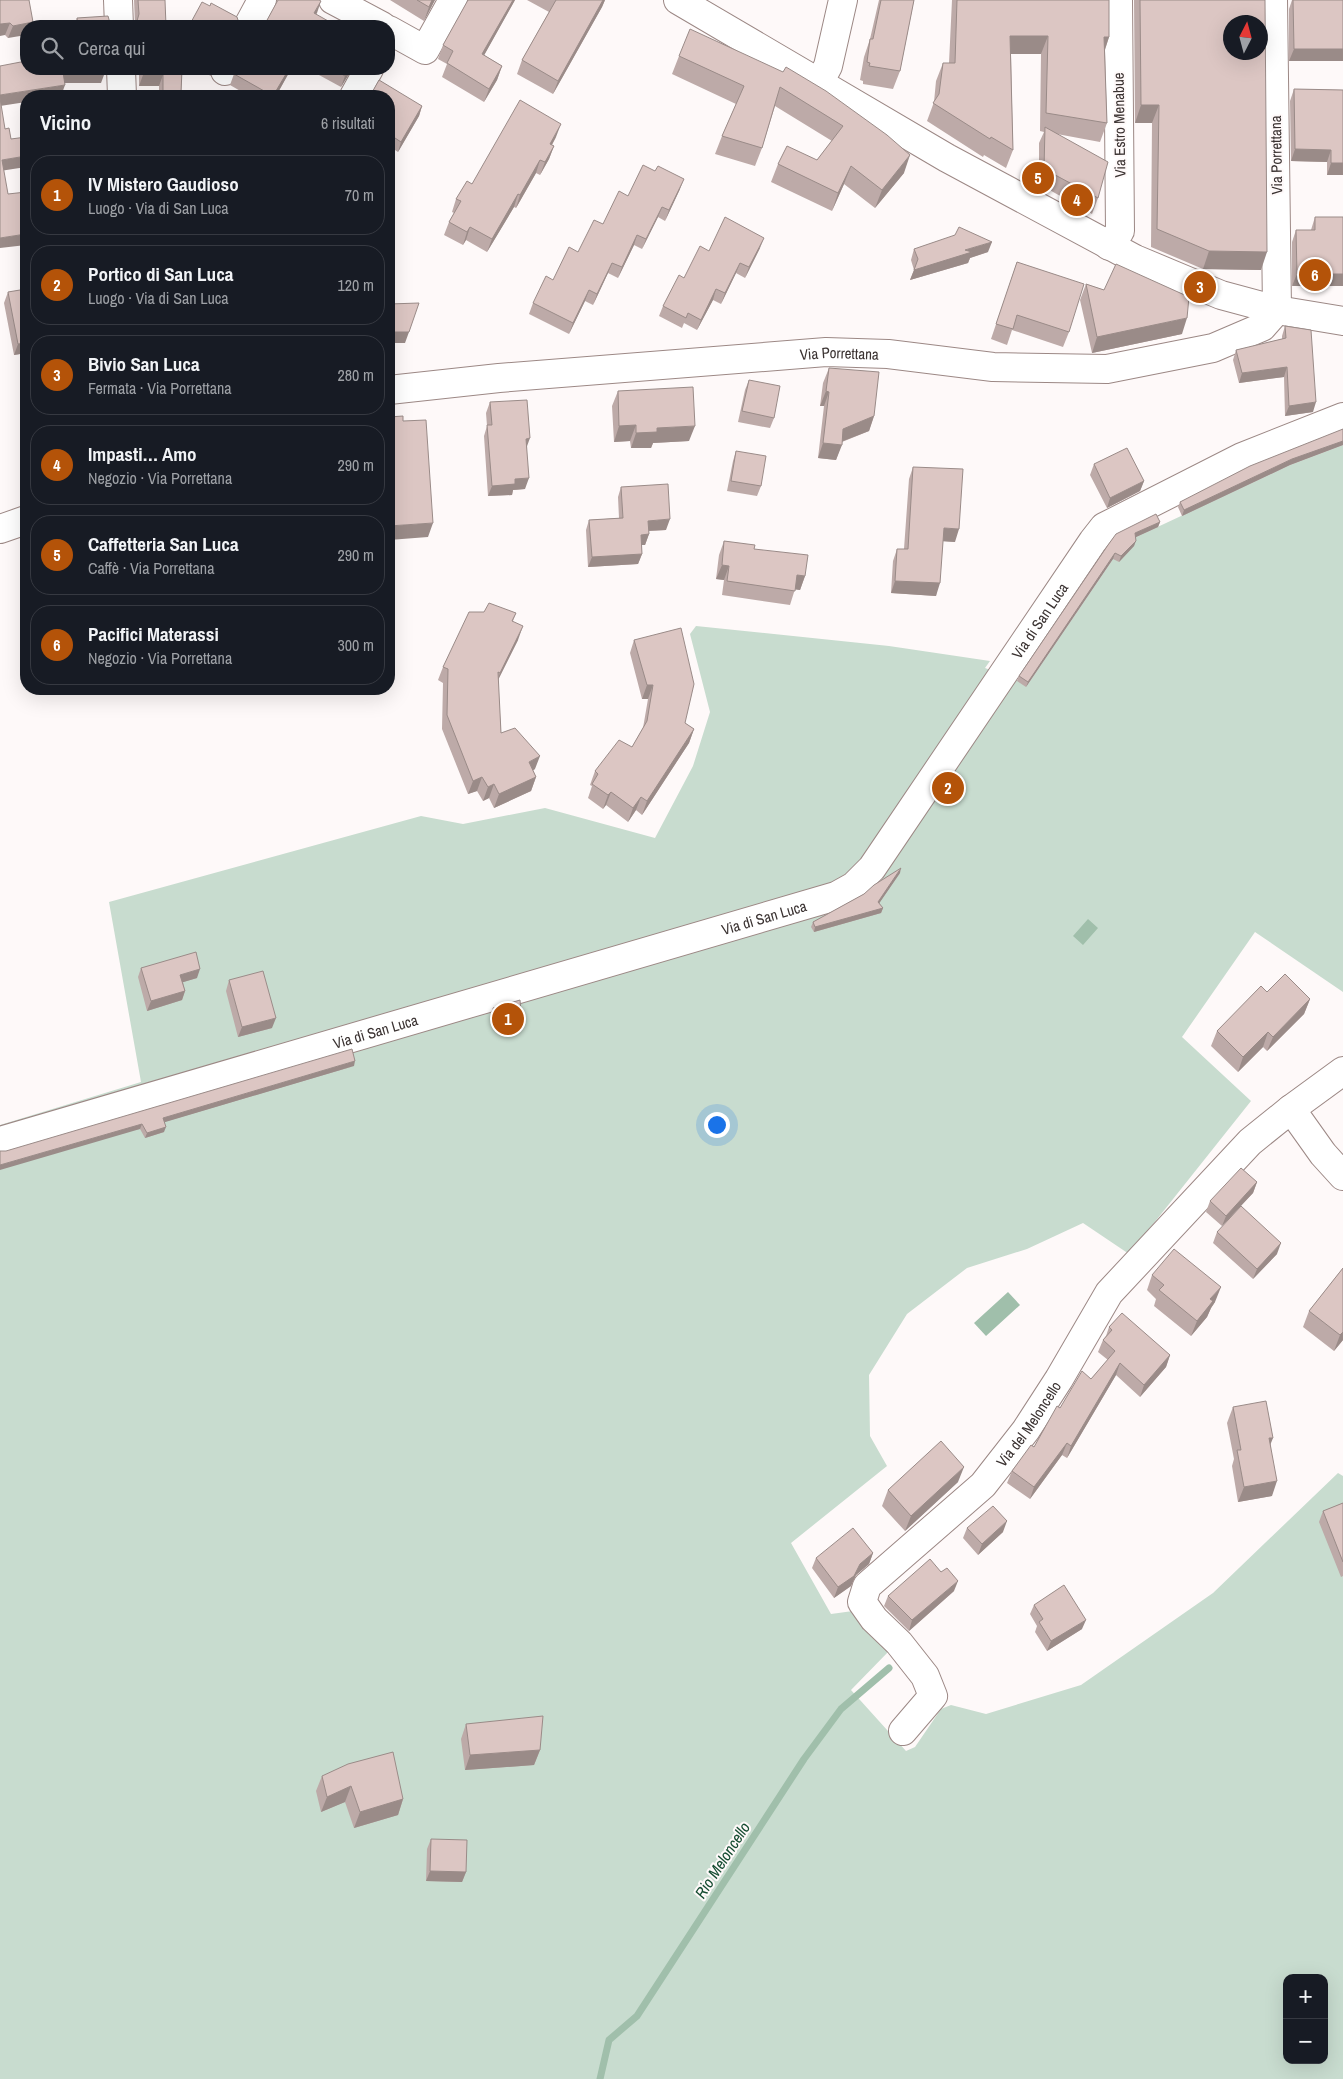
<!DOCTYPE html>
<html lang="it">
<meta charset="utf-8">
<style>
body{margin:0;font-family:"Archivo Narrow",sans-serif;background:#242831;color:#f1f3f6}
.controls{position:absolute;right:15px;bottom:15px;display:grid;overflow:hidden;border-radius:10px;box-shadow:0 5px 20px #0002}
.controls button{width:45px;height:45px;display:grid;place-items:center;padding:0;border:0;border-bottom:1px solid #363941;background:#171b24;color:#f1f3f6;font:25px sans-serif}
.compass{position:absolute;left:1223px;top:15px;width:45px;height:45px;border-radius:50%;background:#171b24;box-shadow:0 5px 20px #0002;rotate:6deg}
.you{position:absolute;left:716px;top:1124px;width:18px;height:18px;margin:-12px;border:4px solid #fff;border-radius:50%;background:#1a73e8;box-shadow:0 0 0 8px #1a73e833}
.badge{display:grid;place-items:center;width:32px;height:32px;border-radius:50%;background:#b45309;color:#fff;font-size:16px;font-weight:700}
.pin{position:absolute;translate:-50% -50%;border:2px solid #fff;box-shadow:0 1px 5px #0006}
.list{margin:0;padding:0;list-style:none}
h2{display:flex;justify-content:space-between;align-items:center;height:65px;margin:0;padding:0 20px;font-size:21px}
h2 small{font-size:16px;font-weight:400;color:#9ea1a6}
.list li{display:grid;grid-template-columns:32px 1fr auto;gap:15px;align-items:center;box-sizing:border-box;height:80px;margin:0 10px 10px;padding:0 10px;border:1px solid #363941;border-radius:20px}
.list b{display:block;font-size:19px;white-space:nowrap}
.list p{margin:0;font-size:16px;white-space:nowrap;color:#9ea1a6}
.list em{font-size:16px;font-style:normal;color:#9ea1a6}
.icon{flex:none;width:28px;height:28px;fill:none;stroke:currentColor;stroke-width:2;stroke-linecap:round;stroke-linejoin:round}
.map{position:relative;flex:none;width:1343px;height:2079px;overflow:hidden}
.search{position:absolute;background:#171b24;box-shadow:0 5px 20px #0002;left:20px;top:20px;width:375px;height:55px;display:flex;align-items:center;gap:12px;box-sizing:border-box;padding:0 18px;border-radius:20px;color:#9ea1a6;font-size:19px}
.panel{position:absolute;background:#171b24;box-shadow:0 5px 20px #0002;left:20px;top:90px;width:375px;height:605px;border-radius:20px}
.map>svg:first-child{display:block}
</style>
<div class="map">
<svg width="1343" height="2079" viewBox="0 0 1343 2079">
<rect width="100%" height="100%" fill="#fef9f9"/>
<path fill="#c8dccf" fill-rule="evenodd" d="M1343 445V992L1255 932 1182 1037 1251 1101 1146 1233 1132 1256 1083 1223 1027 1249 967 1268 907 1314 869 1375 870 1436 887 1466 791 1543 831 1614 853 1611 889 1651 851 1690 906 1751 915 1747 941 1709 951 1705 986 1714 1081 1685 1213 1593 1338 1473 1343 1476V2079H0V1125L141 1082 109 902 421 816 463 824 545 808 655 838 693 766 710 712 690 634 696 626 889 646 990 661 985 668 1028 684 1113 559 1134 538 1290 465ZM1287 1978H1324V2060H1287Z"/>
<path fill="#a0bfab" d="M1088 919 1098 928 1083 945 1073 936Z
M1008 1292 1020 1305 986 1336 974 1323Z"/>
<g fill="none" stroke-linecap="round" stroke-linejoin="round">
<path stroke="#a0bfab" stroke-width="7" d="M600 2079 609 2040 637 2016 804 1759 841 1709 889 1668"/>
<g stroke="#9c8885" stroke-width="30">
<g id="minor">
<path d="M118 0 119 26"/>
<path d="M333 0 382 26"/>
<path d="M248 26 262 0"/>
<path d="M389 30 425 50 453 0"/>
<path d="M121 69 122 96"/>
<path d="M225 71 226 69"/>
<path d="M819 83 828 66 843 0"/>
<path d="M354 96 369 69"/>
<path d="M1109 246 1120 231 1118 0"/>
<path id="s1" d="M389 390 499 378 826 352 888 354 993 367 1107 369 1213 348 1262 327 1277 310 1273 0"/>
<path d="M0 529 26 520"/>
<path d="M1343 1071 1291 1109 1323 1154 1343 1176"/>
<path id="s2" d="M0 1141 836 896 854 886 872 868 1093 541 1104 527 1242 457 1343 417"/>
<path id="s3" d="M903 1731 933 1696 925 1676 899 1643 874 1619 862 1602 867 1586 983 1485 1026 1430 1059 1379 1109 1293 1250 1142 1291 1109"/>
</g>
</g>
<g stroke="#9c8885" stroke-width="30">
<path id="major" d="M678 0 947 158 1135 259 1221 295 1277 310 1343 321"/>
</g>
<use href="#minor" stroke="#fff" stroke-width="28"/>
<use href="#major" stroke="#fff" stroke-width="28"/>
</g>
<path fill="#bdaaa8" d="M0 0 33 22 31 26H26L8 38 5 35Z
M134 0H165L135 24Z
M390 0H435L424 21Z
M468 0H515L484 55 502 66 497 80 484 102 442 77 447 64 438 59 443 45Z
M527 0H605L602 7 553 94 517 74 522 60 549 12Z
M879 0H914L900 71 893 89 863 84V81L860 80 864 57 870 39Z
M952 0H1109V37L1105 50 1107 123 1100 142 1057 134 1098 198 1092 214 1039 184V143L1044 132 1040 131 1041 54H1011L1013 150 1006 168 984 155 983 157 927 121 934 102 936 81 943 63H949Z
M1134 0H1265L1261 270 1203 269 1151 247 1152 123H1135Z
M1292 0H1343V61H1289V9Z
M77 18 114 26H74Z
M679 56 783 72 904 173 875 208 844 184 832 211 771 182 778 164 817 160 832 141 775 106 762 148 755 166 715 154 722 136 736 104 672 74Z
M136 69H182L181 93 179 96H159V86H139V75H137Z
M197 69H213L211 76Z
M291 69 276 96H249L230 85 234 74Z
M308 69H352L341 87Z
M1294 89 1343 90V175H1327V162L1291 161 1290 101Z
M389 96 422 106 419 116 398 152 389 146Z
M556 137 552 145 554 146 549 159 540 175 536 173 516 208 514 207 487 252 466 240 463 245 444 235 449 222 454 213 452 212 456 199 472 184Z
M680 189 665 221 658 217 642 249 634 245 618 278 608 273 593 305 585 301 569 334 529 314 533 303 628 196Z
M1315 217H1343L1292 286V242L1296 230H1311Z
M760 248 745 278 736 273 721 304 713 300 697 330 684 323 682 328 659 316 663 306 684 278 709 251Z
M914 249 988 252 970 258 968 263 910 280 914 270 911 260Z
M1017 262 1069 332 1063 347 1012 330 1007 345 991 339Z
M1086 284 1104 290 1182 334 1092 353 1080 300Z
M8 292 26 353 14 355 4 303Z
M1285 326 1313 412 1285 416 1284 377 1239 383 1233 360 1236 350 1282 339V336Z
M829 368 874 416 869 431 842 442 836 460 818 458 824 406H820L823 383Z
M749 380 774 418 770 428 738 422 745 390Z
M618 391 689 441 653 443 651 448H631L630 441 614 442 612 406Z
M490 402 527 447 525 489 513 490 512 495 488 496 484 436 487 426 486 413Z
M26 413V444L20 429Z
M1343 429V445L1290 465 1182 516 1178 507 1180 502Z
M736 451 761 486 757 496 727 491 733 461Z
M1094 464 1144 481 1140 491 1107 508 1090 475Z
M913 467 955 542 943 541 936 596 891 593 893 561 897 549H904L909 479Z
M621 487 666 530 649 531V534L645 545H642V554L638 564 588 567 586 530 589 520 619 518 618 497Z
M1160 522 1158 527 1136 537 1134 546 1119 562 1113 559 1026 687 1017 681 1019 676 1108 545Z
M724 541 754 549 805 576 800 590 795 589 790 605 722 595 724 580 716 579 719 555Z
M516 613 513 621 518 640 498 680 501 733 535 769 533 770 536 777 531 791 494 808 489 798 483 801 477 791 468 794 442 729 443 683 438 680 443 667Z
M634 640 685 723 694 729 689 743 642 815 636 810 628 822 606 805 603 809 588 798 592 786 590 785 595 771 632 747 643 728 648 699H642L630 653Z
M900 873 879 903 883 908 881 913 814 932 811 927 813 922 864 894Z
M141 968 197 978 183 982 185 991 182 1000 147 1011 138 977Z
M229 980 272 1028 238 1037 226 991Z
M1267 992 1310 999 1304 1014 1267 1051 1263 1047 1238 1072 1211 1046 1217 1031Z
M493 1008 522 1022 520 1027 498 1033 491 1013Z
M354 1066 164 1122V1132L145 1138 140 1129 6 1151Z
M1257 1182 1253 1193 1222 1226 1206 1212 1210 1201Z
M1217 1232 1277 1254 1253 1279 1213 1243Z
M1343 1268V1340L1334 1351 1303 1327 1309 1311Z
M1152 1275 1215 1302 1211 1308 1207 1317 1191 1336 1154 1306 1156 1299 1147 1290Z
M1109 1327 1170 1355 1166 1367 1140 1397 1116 1375 1067 1458 1062 1455 1030 1499 1007 1483 1012 1471 1034 1447 1060 1408 1091 1379 1108 1360 1098 1352 1103 1340 1106 1336Z
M1233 1407 1271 1445 1272 1496 1238 1502 1232 1466 1234 1459 1227 1423Z
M958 1482 905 1531 882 1506 888 1490Z
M1343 1503V1576L1341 1577 1319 1522 1323 1511Z
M967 1528 1003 1532 978 1555 963 1538Z
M873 1553 869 1564 856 1575 851 1586 834 1598 812 1568 816 1558Z
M954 1591 909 1631 884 1606 888 1596Z
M1034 1605 1082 1629 1047 1651 1035 1632 1037 1626 1030 1614Z
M466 1724 540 1750 534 1765 465 1770 461 1739Z
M322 1776 403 1799 398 1815 354 1828 345 1802 321 1812 316 1791Z
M431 1839 466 1872 462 1882 426 1881 427 1849Z"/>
<path fill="#9a8b88" d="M432 0H435L424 21 429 7Z
M513 0H515L477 68 482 54Z
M603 0H605L602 7 553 94 558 81Z
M321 1 317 13 310 25 314 13Z
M33 22 31 26H26V35L8 38 13 26Z
M10 23 5 35 0 36V24Z
M1010 36H1048L1041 54H1004Z
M1104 37H1109L1103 55Z
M1294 49H1343V61H1289Z
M502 66 497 80 484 102 489 89Z
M103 69H108L106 75H104L101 83H58L63 72Z
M139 69H141L139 75H137Z
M289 69H291L276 96H273Z
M349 69H352L341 87 345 76Z
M143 75H163L159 86H139Z
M65 85 61 96H26V102L0 106V95Z
M163 91 181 93 179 96H161Z
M1141 105H1159L1152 123H1135Z
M422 106 419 116 398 152 401 142Z
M561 124 556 137 545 157 550 144Z
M554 146 549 159 540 175 545 162Z
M1295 149 1331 150 1327 162 1291 161Z
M910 155 904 173 875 208 882 190Z
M26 156V167L0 171 2 160Z
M540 160 536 173 516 208 520 195Z
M1331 163H1343V175H1327Z
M851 166 844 184 832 211 838 193Z
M684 179 680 189 665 221 669 210Z
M518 194 514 207 487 252 492 239Z
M662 207 658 217 642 249 646 239Z
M470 227 466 240 463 245 467 232Z
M26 234V245L0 248V238Z
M637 235 634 245 618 278 622 267Z
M764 238 760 248 745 278 749 267Z
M992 242 988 252 970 258 968 263 910 280 914 270 965 250Z
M1209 251 1267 252 1261 270 1203 269Z
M612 263 608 273 593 305 597 294Z
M740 263 736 273 721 304 725 293Z
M1297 274H1343V286H1292Z
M716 289 713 300 697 330 701 320Z
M589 290 585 301 569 334 573 323Z
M1187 318 1182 334 1092 353 1097 337Z
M389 332H409L405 343H389Z
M26 343V353L14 355 18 344Z
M1287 367 1284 377 1239 383 1242 373Z
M826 391 829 392 824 406H820Z
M1316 402 1313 412 1285 416 1289 406Z
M874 416 869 431 838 443 843 429Z
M636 425 630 441 614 442 619 426Z
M695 426 689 441 653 443 651 448H631L636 433 657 428Z
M530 438 526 449V439Z
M1343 441V445L1290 465 1182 516 1184 510 1292 459Z
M823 443 842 445 836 460 818 458Z
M529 478 525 489 513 490 512 495 488 496 492 486 515 479Z
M1144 481 1140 491 1107 508 1110 498Z
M670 519 666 530 644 531 648 521Z
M1160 522 1158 527 1134 538 1135 533Z
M433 523 428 537 389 540V526Z
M944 528 959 529 955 542 939 541Z
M649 534 645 545H637L641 535Z
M1136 541 1134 546 1119 562 1121 556Z
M1115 553 1113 559 1026 687 1028 682Z
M642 554 638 564 588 567 592 557Z
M722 565 729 566 724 580 716 579Z
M797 575 805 576 800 590 792 589Z
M895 581 940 583 936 596 891 593Z
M523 626 518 640 495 686 500 673Z
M647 685H653L648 699H642Z
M694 729 689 743 642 815 647 801Z
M540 756 535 769 525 775 529 762Z
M482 777 477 791 468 794 473 781Z
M536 777 531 791 494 808 499 794Z
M494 784 489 798 483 801 488 787Z
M611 792 606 805 603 809 608 795Z
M641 797 636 810 628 822 633 808Z
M901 868 900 873 876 908 878 902Z
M883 908 881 913 814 932 815 927Z
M200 969 197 978 177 984 180 975Z
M185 991 182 1000 147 1011 151 1001Z
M1310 999 1304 1014 1267 1051 1273 1037Z
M276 1018 272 1028 238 1037 242 1027Z
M522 1022 520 1027 498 1033 500 1028Z
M1268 1032 1263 1047 1238 1072 1243 1057Z
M355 1061 354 1066 162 1123 163 1118Z
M142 1124 140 1129 0 1170V1165Z
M166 1127 164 1132 145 1138 147 1133Z
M1257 1182 1253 1193 1222 1226 1226 1216Z
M1281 1243 1277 1254 1253 1279 1257 1269Z
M1221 1287 1215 1302 1211 1308 1207 1317 1191 1336 1197 1321 1210 1299Z
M1343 1332V1340L1334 1351 1340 1335Z
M1170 1355 1166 1367 1140 1397 1144 1385Z
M1120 1363 1116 1375 1067 1458 1071 1446Z
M1269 1438H1273L1267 1453Z
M1067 1443 1062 1455 1030 1499 1034 1487Z
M964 1467 958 1482 905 1531 911 1516Z
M1277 1481 1272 1496 1238 1502 1244 1487Z
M1007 1521 1003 1532 978 1555 982 1544Z
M873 1553 869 1564 856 1575 851 1586 834 1598 838 1587 860 1564Z
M958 1581 954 1591 909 1631 912 1620Z
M1086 1620 1082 1629 1047 1651 1051 1641Z
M540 1750 534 1765 465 1770 470 1755Z
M351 1786 345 1802 321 1812 327 1797Z
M403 1799 398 1815 354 1828 360 1812Z
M430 1871 466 1872 462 1882 426 1881Z"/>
<path fill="#dcc6c3" stroke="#9a8b88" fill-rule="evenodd" d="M0 0H29L33 22 13 26 10 23 0 24Z
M138 0H165L166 26H133L137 21 139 14Z
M278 0H319L321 1 314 13 337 26H262L266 22Z
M417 0H432L429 7Z
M468 0H513L482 54 502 66 489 89 447 63 453 51 443 45Z
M556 0H603L558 81 522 60Z
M881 0H914L900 71 869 66 870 63 867 62 870 39H873Z
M957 0H1109V37H1104L1107 123 1046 113 1048 36H1010L1013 150 991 137 990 139 933 103 939 94 943 63H955Z
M1140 0H1265L1267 252 1209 251 1157 229 1159 105H1141ZM1230 22H1260V52H1230Z
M1293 0H1343V49H1294Z
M202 2 210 6 211 3 237 17 239 23 242 26H189Z
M108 16 110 23 114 26H78L77 18Z
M690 29 783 72 786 67 826 91 887 135 910 155 882 190 851 166 838 193 778 164 787 146 817 160 843 126 780 87 762 148 722 136 744 86 679 56Z
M26 61V69H105V72H63L65 85 0 95V66Z
M143 69H182L181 93 163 91V75H143Z
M240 69H289L273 96 234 74Z
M333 69H349L345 76Z
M379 80 422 106 401 142 389 134V96H370Z
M1294 89 1343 90V163H1331V150L1295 149Z
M0 98 5 129 9 128 11 139 26 137V156L2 160 8 194 26 192V234L0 238Z
M520 100 561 124 550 144 554 146 545 162 540 160 520 195 518 194 492 239 470 227 467 232 449 222 461 201 456 199 467 181 472 184Z
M1045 127 1108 162 1098 198 1044 169Z
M643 165 655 171 658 166 684 179 669 210 662 207 646 239 637 235 622 267 612 263 597 294 589 290 573 323 533 303 546 276 553 280 569 247 578 252 594 220 603 224 619 191 628 196Z
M725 217 764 238 749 267 740 263 725 293 716 289 701 320 688 313 686 318 663 306 679 275 684 278 700 246 709 251Z
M1315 217H1343V274H1297L1296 230H1315Z
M959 227 992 242 965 250 972 252 914 270 918 259 914 249 955 235Z
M1017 262 1084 284 1069 332 1017 315 1013 329 996 324Z
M1116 264 1189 297 1187 318 1097 337 1086 284 1104 290Z
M26 289V343L18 344 8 292Z
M389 289V304L419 303 409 332H389Z
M1285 326 1311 330 1316 402 1289 406 1287 367 1242 373 1236 350 1286 338Z
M829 368 879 372 874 416 843 429 842 445 823 443 829 392 826 391Z
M749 380 780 386 774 418 742 411Z
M693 387 695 426 657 428V432L636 433V425L619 426 618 391Z
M527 400 530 438 526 439 529 478 515 479V484L492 486 487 425H492L490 402Z
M403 416V421L426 420 433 523 389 526V417Z
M1343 429V441L1292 459 1184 510 1180 502 1250 466Z
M1127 448 1144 481 1110 498 1094 464Z
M736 451 766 456 761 486 731 481Z
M913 467 963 469 959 529 944 528 940 583 895 581 897 549H908Z
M668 484 670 519 648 521 649 534 641 535 642 554 592 557 589 520 623 518 621 487Z
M1156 514 1160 522 1135 533 1136 541 1121 556 1115 553 1028 682 1019 676 1108 545 1116 534Z
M724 541 755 545 754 549 808 555 805 576 797 575 795 591 727 581 729 566 722 565Z
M489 603 516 613 512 621 523 626 500 673 498 672 501 733 515 728 540 756 529 762 536 777 499 794 494 784 488 787 482 777 473 781 447 715 448 669 443 667 469 612H484Z
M681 628 694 684 685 723 694 729 647 801 641 797 633 808 611 792 608 795 592 784 598 774 595 771 619 740 632 747 647 721 653 685H647L634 640Z
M901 868 878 902 883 908 815 927 813 922 864 894 874 885Z
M196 952 200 969 180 975 185 991 151 1001 141 968Z
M263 971 276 1018 242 1027 229 980Z
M1285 974 1310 999 1273 1037 1268 1032 1243 1057 1217 1031 1261 986 1267 992Z
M520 1000 522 1022 500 1028 493 1008Z
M352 1049 355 1061 163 1118 166 1127 147 1133 142 1124 0 1165V1151H6Z
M1241 1168 1257 1182 1226 1216 1210 1201Z
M1241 1206 1281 1243 1257 1269 1217 1232Z
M1174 1249 1221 1287 1210 1299 1213 1301 1197 1321 1159 1290 1164 1285 1152 1275Z
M1343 1268V1332L1340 1335 1309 1311Z
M1122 1313 1170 1355 1144 1385 1120 1363 1071 1446 1067 1443 1034 1487 1012 1471 1031 1445 1034 1447 1057 1406 1060 1408 1082 1371 1091 1379 1115 1351 1103 1340 1112 1330 1109 1327Z
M1266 1401 1273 1438H1269L1277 1481 1244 1487 1237 1450H1241L1233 1407Z
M941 1441 964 1467 911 1516 888 1490Z
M1343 1503V1562L1323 1511Z
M993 1506 1007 1521 982 1544 967 1528Z
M853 1528 873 1553 860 1564 854 1576 838 1587 816 1558Z
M930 1559 941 1572 947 1568 958 1581 912 1620 888 1596Z
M1064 1585 1086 1620 1051 1641 1039 1622 1043 1619 1034 1605Z
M543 1716 540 1750 470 1755 466 1724Z
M393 1752 403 1799 360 1812 351 1786 327 1797 322 1776 348 1764Z
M431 1839 467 1840 466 1872 430 1871Z"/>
<g text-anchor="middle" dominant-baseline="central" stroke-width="4" stroke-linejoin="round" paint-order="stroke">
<g font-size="15" fill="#3a3231" stroke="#fef9f9">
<text transform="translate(1119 125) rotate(-91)">Via Estro Menabue</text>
<text transform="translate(1276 155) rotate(-91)">Via Porrettana</text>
<text stroke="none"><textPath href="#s1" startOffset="452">Via Porrettana</textPath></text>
<text stroke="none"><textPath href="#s2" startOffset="1216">Via di San Luca</textPath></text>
<text stroke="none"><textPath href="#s2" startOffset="796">Via di San Luca</textPath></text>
<text stroke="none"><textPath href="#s2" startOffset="391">Via di San Luca</textPath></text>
<text stroke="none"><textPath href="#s3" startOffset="412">Via del Meloncello</textPath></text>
</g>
<g font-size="16" font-style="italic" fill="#154c31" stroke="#fef9f9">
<text transform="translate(722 1860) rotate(-57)">Rio Meloncello</text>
</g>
</g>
</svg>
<div class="controls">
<button>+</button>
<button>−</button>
</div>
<svg class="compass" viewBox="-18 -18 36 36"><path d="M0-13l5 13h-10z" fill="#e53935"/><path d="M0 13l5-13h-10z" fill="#9ea1a6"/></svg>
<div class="you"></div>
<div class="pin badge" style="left:508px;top:1019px">1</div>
<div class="pin badge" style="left:948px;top:788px">2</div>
<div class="pin badge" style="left:1200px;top:287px">3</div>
<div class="pin badge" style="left:1077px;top:200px">4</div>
<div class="pin badge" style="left:1038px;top:178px">5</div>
<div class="pin badge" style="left:1315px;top:275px">6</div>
<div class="search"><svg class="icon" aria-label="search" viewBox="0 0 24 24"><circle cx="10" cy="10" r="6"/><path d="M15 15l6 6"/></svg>Cerca qui</div>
<section class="panel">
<h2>Vicino<small>6 risultati</small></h2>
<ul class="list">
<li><span class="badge">1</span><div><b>IV Mistero Gaudioso</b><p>Luogo · Via di San Luca</p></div><em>70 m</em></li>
<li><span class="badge">2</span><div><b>Portico di San Luca</b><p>Luogo · Via di San Luca</p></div><em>120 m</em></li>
<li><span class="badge">3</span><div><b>Bivio San Luca</b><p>Fermata · Via Porrettana</p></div><em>280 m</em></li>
<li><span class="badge">4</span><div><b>Impasti… Amo</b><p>Negozio · Via Porrettana</p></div><em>290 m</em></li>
<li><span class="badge">5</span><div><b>Caffetteria San Luca</b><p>Caffè · Via Porrettana</p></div><em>290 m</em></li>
<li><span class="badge">6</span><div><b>Pacifici Materassi</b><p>Negozio · Via Porrettana</p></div><em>300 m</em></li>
</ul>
</section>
</div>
